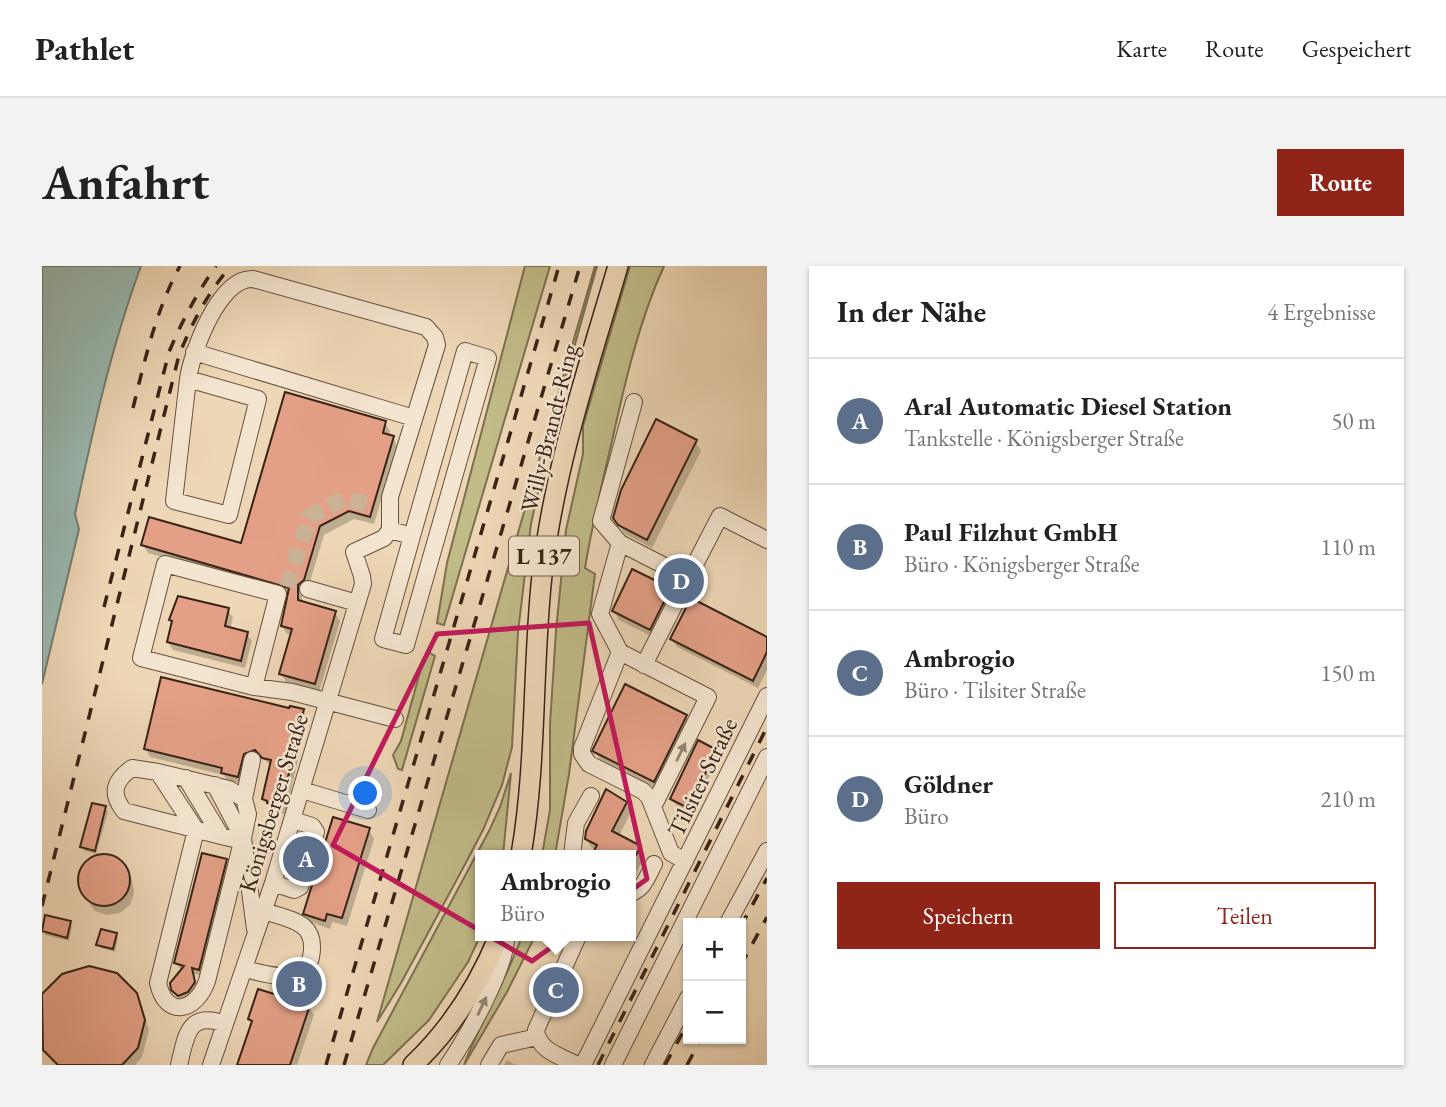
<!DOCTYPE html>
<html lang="de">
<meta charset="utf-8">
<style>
body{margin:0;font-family:"EB Garamond",serif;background:#f2f2f2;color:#222}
.controls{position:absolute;right:21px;bottom:21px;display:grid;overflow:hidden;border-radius:0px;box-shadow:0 2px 5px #0004}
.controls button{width:63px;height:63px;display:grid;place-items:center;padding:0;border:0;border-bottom:2px solid #e0e0e0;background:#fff;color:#222;font:35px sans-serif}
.you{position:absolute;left:324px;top:528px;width:24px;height:24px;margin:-18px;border:5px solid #fff;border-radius:50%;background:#1a73e8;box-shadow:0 0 0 10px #1a73e833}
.badge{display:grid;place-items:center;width:46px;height:46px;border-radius:50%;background:#8f2418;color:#fff;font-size:23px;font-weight:700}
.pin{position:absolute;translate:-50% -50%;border:4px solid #fff;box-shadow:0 2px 7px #0006}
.popup{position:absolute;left:433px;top:584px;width:161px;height:91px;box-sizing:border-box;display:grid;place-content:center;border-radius:0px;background:#fff;filter:drop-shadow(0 2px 5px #0005);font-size:23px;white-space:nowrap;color:#767676}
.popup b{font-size:26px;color:#222}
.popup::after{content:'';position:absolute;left:50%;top:100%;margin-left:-14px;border:14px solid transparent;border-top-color:#fff}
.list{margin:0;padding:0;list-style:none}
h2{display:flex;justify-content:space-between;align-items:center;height:91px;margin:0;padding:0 28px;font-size:30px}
h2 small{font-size:23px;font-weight:400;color:#767676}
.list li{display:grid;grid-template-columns:46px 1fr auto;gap:21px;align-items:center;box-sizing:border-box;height:126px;padding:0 28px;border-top:2px solid #e0e0e0}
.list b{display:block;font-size:26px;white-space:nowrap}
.list p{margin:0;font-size:23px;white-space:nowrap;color:#767676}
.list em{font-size:23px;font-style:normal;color:#767676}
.actions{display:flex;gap:14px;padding:21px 28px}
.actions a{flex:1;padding:16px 0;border:2px solid #8f2418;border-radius:0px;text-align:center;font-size:24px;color:#8f2418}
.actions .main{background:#8f2418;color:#fff}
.map{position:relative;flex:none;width:725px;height:799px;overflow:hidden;border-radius:0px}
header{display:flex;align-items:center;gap:42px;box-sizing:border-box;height:98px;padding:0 35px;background:#fff;border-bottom:2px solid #e0e0e0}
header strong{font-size:33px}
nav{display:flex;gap:38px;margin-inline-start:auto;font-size:24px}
.intro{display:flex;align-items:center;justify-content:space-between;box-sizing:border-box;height:168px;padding:0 42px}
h1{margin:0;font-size:49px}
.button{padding:18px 32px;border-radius:0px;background:#8f2418;color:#fff;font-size:24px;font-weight:700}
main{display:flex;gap:42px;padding:0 42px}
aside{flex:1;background:#fff;border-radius:0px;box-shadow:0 2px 5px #0004}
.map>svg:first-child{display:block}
</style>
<header>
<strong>Pathlet</strong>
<nav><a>Karte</a><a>Route</a><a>Gespeichert</a></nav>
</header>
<div class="intro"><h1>Anfahrt</h1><a class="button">Route</a></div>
<main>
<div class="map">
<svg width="725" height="799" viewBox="0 0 725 799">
<rect width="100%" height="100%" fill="#eed7b6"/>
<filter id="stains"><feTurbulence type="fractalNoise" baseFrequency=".00286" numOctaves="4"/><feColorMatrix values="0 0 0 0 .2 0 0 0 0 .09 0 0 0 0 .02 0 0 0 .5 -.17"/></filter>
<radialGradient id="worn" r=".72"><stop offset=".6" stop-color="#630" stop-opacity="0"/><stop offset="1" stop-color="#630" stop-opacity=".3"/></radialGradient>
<path fill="#c1bc88" stroke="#7c7050" stroke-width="2" d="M483 0H508L402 359 395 357 405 297Z
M553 0H555L513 149 489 258 476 366 470 481 460 519 441 564 420 604 359 717 335 756Z
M588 0H622C597 55 583 116 570 175 560 217 550 259 543 302L553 308 527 508 513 589H500L508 544V459L514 365 524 264 541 188V160Z
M388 387 393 390 360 504 356 503 351 489 359 475 382 391Z
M469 507 461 589H439V668L426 696 387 754 341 799H324L331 782 448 563 458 541Z
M480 670H493L465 726 422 799C439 754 464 715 480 670Z"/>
<path fill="#99b9b2" stroke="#727d74" stroke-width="2" d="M0 0H99C69 81 51 164 33 248L37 263 0 418Z"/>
<path fill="#0003" d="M343 157 348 165 347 170 351 171 355 180 332 258 312 253 282 269 266 322 260 328V337L293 347 298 355 277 426 244 416 239 407 250 370 245 368 240 360 247 328 106 287 101 279H200Z
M654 176 659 185 610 282 583 268 573 252Z
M628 324 633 332 613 372 577 354 572 345Z
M649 334 725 373V404L716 422 635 381 630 373Z
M186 344 191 352 188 363 205 368 210 375 203 402 131 384 126 376 131 357 129 354Z
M261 445 266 453 243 548 231 545 222 533 230 500 219 491 211 492 200 518 185 514 182 509 108 491 104 483Z
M644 451 649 459 617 524 558 493 552 485Z
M674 485 677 491 649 547 634 539 630 533Z
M584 538 589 546 577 570 598 581 603 590 589 617V589H552L554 584 550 582 544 573Z
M63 542 66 546 54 588 43 585 40 581Z
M327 564 332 573 305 660 290 656 288 663 268 656 263 648Z
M64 590 76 594 85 605 90 614 92 627 88 639 78 647 65 649 53 645 45 634 39 625 37 612 42 600 51 592Z
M184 595 188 602 161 710 152 708 156 724 141 737 131 723 140 705 134 697Z
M28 657 30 661 27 675 3 669 1 665Z
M74 668 76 672 73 686 59 682 56 678Z
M94 728 99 738 107 764 100 791 93 799H14L8 793 0 776 1 730Z
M267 741 272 749 255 799H197L211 758 208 753Z
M465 794 474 799H462Z"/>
<path fill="#e4a087" stroke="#382317" stroke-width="2" d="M243 126 344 155 341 167 352 170 328 251 307 245 278 260 262 314 256 319V334L294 345 273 418 237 408 250 363 239 360 247 322 99 279 107 251 199 277Z
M614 153 655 174 605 274 576 259 571 252 579 224Z
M590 303 629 322 608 364 570 345Z
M136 330 187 342 183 360 206 366 199 395 125 376 130 355 127 354Z
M649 332 725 371V386L711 415 628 373Z
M119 411 247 442 248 440 262 443 239 541 225 537V535L220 533 229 494 220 492 213 484 202 488 196 511 179 507 180 502 102 483Z
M583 418 645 449 612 516 550 485Z
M656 474 675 484 646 542 628 533Z
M564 523 585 536 570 565 599 580 594 589H550L555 579 543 573 544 565Z
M50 537 64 540 53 585 38 581Z
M291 551 328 562 300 652 285 648 283 655 261 648Z
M160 587 185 593 157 704 150 702 153 716 146 726 136 730 129 724 128 717 142 700 132 697Z
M36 614a26 26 0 1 1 52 0a26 26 0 1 1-52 0Z
M3 649 29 655 25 672 0 665Z
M59 663 75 667 71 683 54 679Z
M47 700 75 707 95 727 103 754 96 782 80 799H16L1 784 0 728 20 708Z
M216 723 268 739 248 799H195L210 755 206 753Z"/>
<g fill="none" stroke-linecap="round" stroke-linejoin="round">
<path stroke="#cab396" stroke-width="16" stroke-dasharray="16 8" stroke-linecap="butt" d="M245 321 267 251 303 232 331 240"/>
<g stroke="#66503f" stroke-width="18">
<path id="minor" d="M152 86 372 152
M146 113 216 133 187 249 132 235 146 113C150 86 177 11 211 13L384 61 393 71 395 79 348 231V264L342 272 312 286 320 310 321 318 231 617 169 799
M348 264 370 270 423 85 446 92 364 379 341 373 370 270
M578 277 559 255 592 136
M646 312 678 250 725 274
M266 323 315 337
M578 386 666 431 611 541
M602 399 646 312 578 277 558 348 578 386 540 482V488L547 498 601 525 607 531 629 587 643 595
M212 421 236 328 123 298 99 392 212 421 250 426 353 453
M116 506 154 564 116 717C124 753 154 746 165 715L201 572 173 519
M144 512 179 570
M260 524 326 544
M202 533 210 494
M201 572 192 573 179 570 82 545C68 527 72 515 90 502L116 506 187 523 202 533 206 548 201 572 213 663
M530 589 534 557 549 530
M231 617 252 624 258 621 274 566 270 560 251 554
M589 627C602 623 606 609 612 598
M686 657 725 585
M202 703C217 706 237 713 251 709 260 706 267 700 269 691 276 655 248 654 222 645
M137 799C144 770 146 744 183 758
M406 799C424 773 466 699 464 670
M447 799 459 779 495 771
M535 799C519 790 496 785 494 764L536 670
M541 799 725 430
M571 799 725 491
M611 799 646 732"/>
</g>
<g stroke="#382317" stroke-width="22">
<path id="major" d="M479 589C495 497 490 402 500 309 512 203 546 102 576 0
M371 799C410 762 437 719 457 670"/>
</g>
<use href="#minor" stroke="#f4e5d0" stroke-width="16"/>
<use href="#major" stroke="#eed7b6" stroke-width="19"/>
<path stroke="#382317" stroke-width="3.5" stroke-dasharray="12 12" stroke-linecap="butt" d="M91 142C103 93 114 44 138 0
M62 341 127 86C140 55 155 27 174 0
M0 640 137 89C150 57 166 26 189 0
M699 660 725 612
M699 699 725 651
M284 799 517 0
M302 799 538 0
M556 799 725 461
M623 799 646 757
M645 799 659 773"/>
</g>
<defs><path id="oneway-solid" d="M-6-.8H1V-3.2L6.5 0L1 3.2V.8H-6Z" transform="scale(1.75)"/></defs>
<g fill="#968474">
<use href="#oneway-solid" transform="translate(639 486) rotate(-64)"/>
<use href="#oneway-solid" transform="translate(440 740) rotate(-65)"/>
</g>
<path fill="none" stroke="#c2185b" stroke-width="5" stroke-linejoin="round" d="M547 357 605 613 490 695 291 579 395 368Z"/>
<g text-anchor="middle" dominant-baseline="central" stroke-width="5" stroke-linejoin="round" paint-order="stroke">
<rect fill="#f4e5d0" stroke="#705d4e" stroke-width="2" x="467" y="270.5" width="70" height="39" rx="5"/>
<g font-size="23" font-weight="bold" fill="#382317">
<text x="502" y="290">L 137</text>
</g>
<g font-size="24" fill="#382317" stroke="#f4e5d0">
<text transform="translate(507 162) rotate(-76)">Willy-Brandt-Ring</text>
<text transform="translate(660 511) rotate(-64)">Tilsiter Straße</text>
<text transform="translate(231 537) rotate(-73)">Königsberger Straße</text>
</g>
</g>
<rect width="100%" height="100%" filter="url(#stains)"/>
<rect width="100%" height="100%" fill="url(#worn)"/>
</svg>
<div class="controls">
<button>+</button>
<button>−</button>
</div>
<div class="you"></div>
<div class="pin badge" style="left:264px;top:593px;background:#5c6f8a">A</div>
<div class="pin badge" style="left:257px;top:718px;background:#5c6f8a">B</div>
<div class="pin badge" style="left:514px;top:724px;background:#5c6f8a">C</div>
<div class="popup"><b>Ambrogio</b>Büro</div>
<div class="pin badge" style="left:639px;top:315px;background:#5c6f8a">D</div>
</div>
<aside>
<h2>In der Nähe<small>4 Ergebnisse</small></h2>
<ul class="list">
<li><span class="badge" style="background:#5c6f8a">A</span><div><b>Aral Automatic Diesel Station</b><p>Tankstelle · Königsberger Straße</p></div><em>50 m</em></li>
<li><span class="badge" style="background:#5c6f8a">B</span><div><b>Paul Filzhut GmbH</b><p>Büro · Königsberger Straße</p></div><em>110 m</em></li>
<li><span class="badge" style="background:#5c6f8a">C</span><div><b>Ambrogio</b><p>Büro · Tilsiter Straße</p></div><em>150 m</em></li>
<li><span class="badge" style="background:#5c6f8a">D</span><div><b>Göldner</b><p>Büro</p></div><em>210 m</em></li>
</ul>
<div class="actions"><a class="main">Speichern</a><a>Teilen</a></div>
</aside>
</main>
